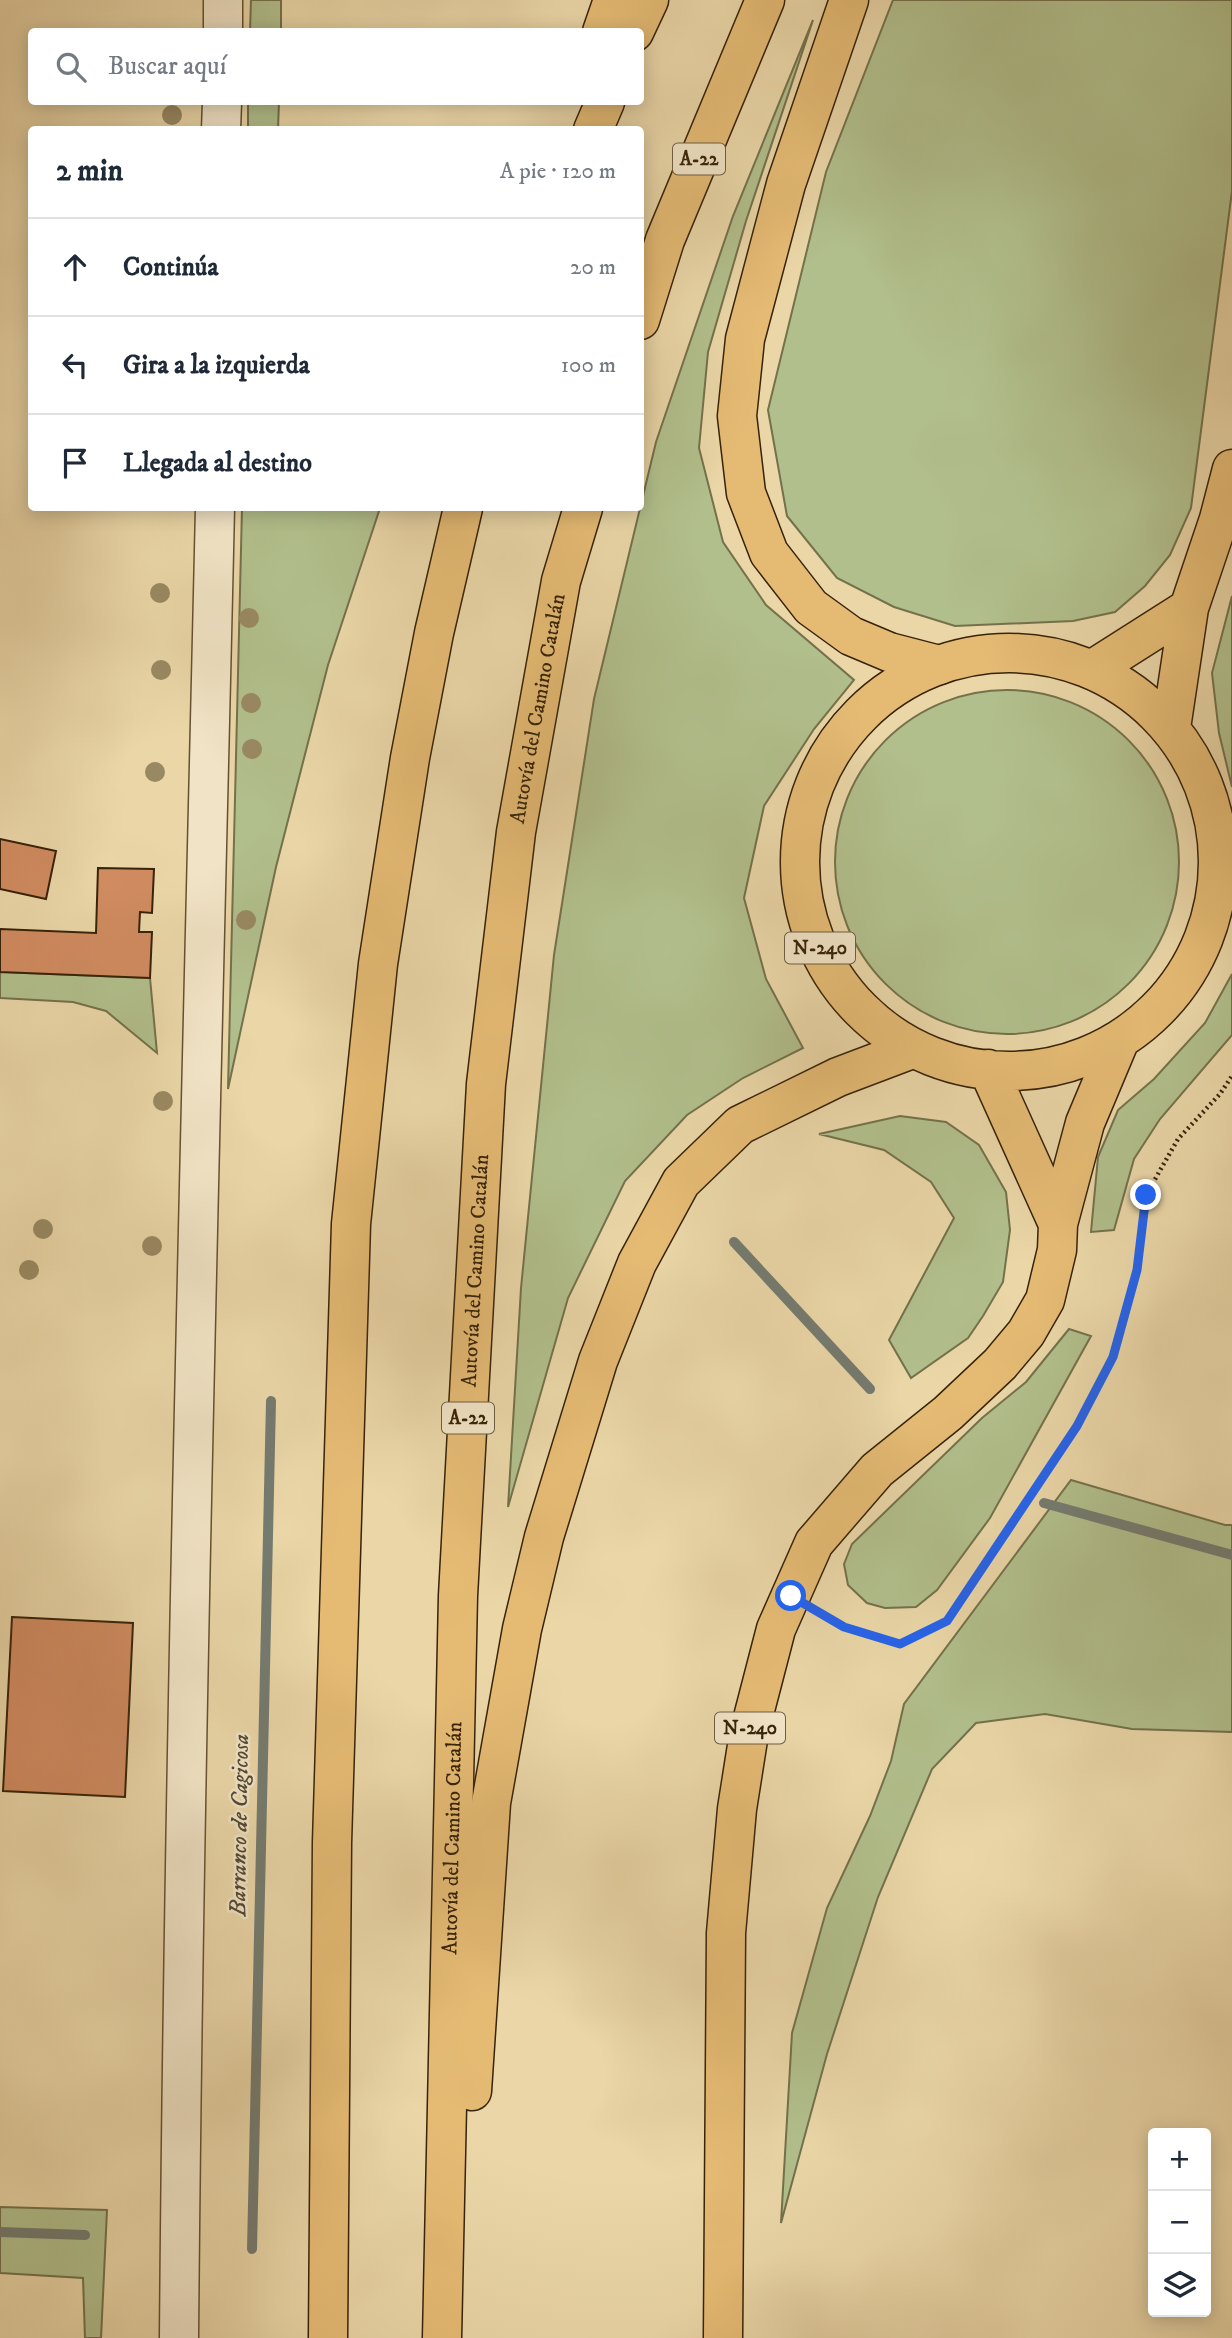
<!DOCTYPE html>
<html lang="es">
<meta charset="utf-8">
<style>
body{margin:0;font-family:"IM FELL DW Pica",serif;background:#f6f6f7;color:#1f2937}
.controls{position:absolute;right:21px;bottom:21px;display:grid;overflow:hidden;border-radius:7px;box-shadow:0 4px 18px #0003}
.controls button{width:63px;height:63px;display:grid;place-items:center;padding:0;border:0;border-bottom:2px solid #e0e1e3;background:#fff;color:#1f2937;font:35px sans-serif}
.stop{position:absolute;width:21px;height:21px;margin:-16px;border:5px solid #2563eb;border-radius:50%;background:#fff}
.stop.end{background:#2563eb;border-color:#fff;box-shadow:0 2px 7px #0008}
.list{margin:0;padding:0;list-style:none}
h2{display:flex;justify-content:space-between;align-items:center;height:91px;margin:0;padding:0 28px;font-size:30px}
h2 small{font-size:23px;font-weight:400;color:#747a83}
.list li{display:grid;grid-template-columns:46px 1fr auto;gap:21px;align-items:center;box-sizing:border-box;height:98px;padding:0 28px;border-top:2px solid #e0e1e3}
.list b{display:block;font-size:26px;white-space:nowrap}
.list em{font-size:23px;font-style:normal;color:#747a83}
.icon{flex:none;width:38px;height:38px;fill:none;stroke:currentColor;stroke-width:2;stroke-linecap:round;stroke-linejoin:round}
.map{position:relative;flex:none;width:1232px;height:2338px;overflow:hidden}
.search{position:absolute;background:#fff;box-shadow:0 4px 18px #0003;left:28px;top:28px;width:616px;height:77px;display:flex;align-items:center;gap:18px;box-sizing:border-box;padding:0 24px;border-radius:7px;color:#747a83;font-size:26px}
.panel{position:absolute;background:#fff;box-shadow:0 4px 18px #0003;left:28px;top:126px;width:616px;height:385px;border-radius:7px}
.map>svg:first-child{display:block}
</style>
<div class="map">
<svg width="1232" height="2338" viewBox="0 0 1232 2338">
<rect width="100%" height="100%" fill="#ead6a7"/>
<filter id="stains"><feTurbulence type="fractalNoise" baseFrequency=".00286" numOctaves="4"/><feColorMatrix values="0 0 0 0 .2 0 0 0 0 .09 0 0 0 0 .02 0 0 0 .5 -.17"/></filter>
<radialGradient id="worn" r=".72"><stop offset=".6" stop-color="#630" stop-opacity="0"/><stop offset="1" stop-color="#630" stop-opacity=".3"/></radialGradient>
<path fill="#b1bf8c" stroke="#74714b" stroke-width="2" d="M251 0H281V31H250Z
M893 0H1232V191L1191 508 1170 555 1145 586 1115 612 1073 621 955 626 894 607 837 578 787 516 768 410 826 172Z
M813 20 746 221 708 352 699 448 723 542 766 605 854 680 814 729 764 806 744 898 766 979 803 1048 743 1078 687 1115 625 1181 568 1298 508 1507 521 1288 554 955 594 699 656 442 733 216Z
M248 102H279L278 129H248Z
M242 508H380L328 665 276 867 228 1089Z
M1232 596V787L1219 733 1212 673Z
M835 862a172 172 0 1 1 344 0a172 172 0 1 1-344 0Z
M0 972 150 978 157 1053 106 1011 73 1002 0 998Z
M1232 974V1035L1160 1119 1134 1159 1114 1230 1091 1232 1098 1157 1118 1110 1154 1079 1205 1023Z
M900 1116 946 1122 979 1145 1006 1192 1010 1230 1003 1282 983 1316 968 1338 911 1378 889 1340 954 1218 931 1182 884 1150 819 1134Z
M1069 1329 1091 1336 990 1518 937 1590 916 1607 885 1608 867 1603 848 1585 844 1564 852 1544 982 1418 1026 1382Z
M1071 1480 1225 1525H1232V1732L1132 1729 1045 1714 976 1723 932 1769 878 1897 827 2054 781 2223 792 2033 827 1908 870 1816 891 1761 904 1704Z
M0 2207 107 2210 101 2338H85L83 2278 0 2273Z"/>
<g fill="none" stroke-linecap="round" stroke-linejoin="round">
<path stroke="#747b70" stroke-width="10" d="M734 1242 870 1389
M1044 1503 1232 1555
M0 2232 85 2235
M252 2249 271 1401"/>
</g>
<path fill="#d08b60" stroke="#37230a" stroke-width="2" d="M0 839 56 851 46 899 0 889Z
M98 868 154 869 152 913 140 912 139 932H152L150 978 0 972V929L96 933Z
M12 1617 133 1623 125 1797 3 1791Z"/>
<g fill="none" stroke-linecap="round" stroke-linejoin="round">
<g stroke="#645031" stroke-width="41">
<path id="tertiary" d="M223 32V0
M221 130 222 102
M179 2338C184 1728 201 1118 215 508"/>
</g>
<g stroke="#37230a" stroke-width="41">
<path id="trunk" d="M800 862a209 209 0 1 1 418 0a209 209 0 1 1-418 0Z
M1093 669 1189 608
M1171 728 1189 608 1219 519 1232 469
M988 1069 1058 1224
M723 2338 726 1933 737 1809 749 1733 776 1629 814 1543 877 1470 948 1413 1000 1364 1026 1333 1045 1300 1057 1250 1058 1224 1085 1123 1119 1042"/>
</g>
<g stroke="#37230a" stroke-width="41">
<g id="motorway">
<path d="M849 0 786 184 745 339 737 416 746 493 769 553 811 607 851 636 889 652 939 665"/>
<path d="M602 32 613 0"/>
<path d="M634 32 649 0"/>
<path d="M593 130 605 102"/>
<path d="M640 320 665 240 765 0"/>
<path d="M472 2091 491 1803 522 1629 544 1537 598 1361 637 1263 681 1182 740 1125 838 1077 912 1049"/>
<path d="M328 2338 332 1843 351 1224 378 964 410 758 434 633 463 508"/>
<path id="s1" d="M442 2338 458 1596 486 1084 516 832 561 581 583 508"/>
</g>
</g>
<path stroke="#37230a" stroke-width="4.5" stroke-dasharray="2 3.5" stroke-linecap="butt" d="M822 1614 844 1627 900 1644 947 1621 1077 1426 1113 1357 1137 1270 1146 1195 1178 1139 1220 1094 1232 1076"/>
<use href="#tertiary" stroke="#f1e4c6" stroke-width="38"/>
<use href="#trunk" stroke="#e5bb74" stroke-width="38"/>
<use href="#motorway" stroke="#e5bb74" stroke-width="38"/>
</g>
<g fill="#998962">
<circle cx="172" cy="115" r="10"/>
<circle cx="160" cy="593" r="10"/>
<circle cx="249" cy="618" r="10"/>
<circle cx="161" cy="670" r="10"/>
<circle cx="251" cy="703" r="10"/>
<circle cx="252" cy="749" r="10"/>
<circle cx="155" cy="772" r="10"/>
<circle cx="246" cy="920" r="10"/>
<circle cx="163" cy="1101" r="10"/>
<circle cx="43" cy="1229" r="10"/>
<circle cx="152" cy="1246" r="10"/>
<circle cx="29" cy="1270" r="10"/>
</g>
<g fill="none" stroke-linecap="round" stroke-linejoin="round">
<path stroke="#2563eb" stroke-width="9" d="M791 1596 844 1627 900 1644 947 1621 1077 1426 1113 1357 1137 1270 1146 1195"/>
</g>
<g text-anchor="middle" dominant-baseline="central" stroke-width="5" stroke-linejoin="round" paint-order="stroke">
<g fill="#f1e4c6" stroke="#6f5d42" stroke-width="2">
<rect x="673" y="143.5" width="52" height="31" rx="5"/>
<rect x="785" y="932.5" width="70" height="31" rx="5"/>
<rect x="442" y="1402.5" width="52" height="31" rx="5"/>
<rect x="715" y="1712.5" width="70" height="31" rx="5"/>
</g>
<g font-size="19" font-weight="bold" fill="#37230a">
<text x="699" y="159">A-22</text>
<text x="820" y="948">N-240</text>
<text x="468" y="1418">A-22</text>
<text x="750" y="1728">N-240</text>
</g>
<g font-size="21" fill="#37230a" stroke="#f1e4c6">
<text stroke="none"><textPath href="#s1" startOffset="1634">Autovía del Camino Catalán</textPath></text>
<text stroke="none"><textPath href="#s1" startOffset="1068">Autovía del Camino Catalán</textPath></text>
<text stroke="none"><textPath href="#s1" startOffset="500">Autovía del Camino Catalán</textPath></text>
</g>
<g font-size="23" font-style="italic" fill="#504834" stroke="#f1e4c6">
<text transform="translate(240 1825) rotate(-89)">Barranco de Cagicosa</text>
</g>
</g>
<rect width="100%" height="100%" filter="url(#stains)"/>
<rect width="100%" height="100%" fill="url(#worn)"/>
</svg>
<div class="controls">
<button>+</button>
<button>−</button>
<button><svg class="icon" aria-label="layers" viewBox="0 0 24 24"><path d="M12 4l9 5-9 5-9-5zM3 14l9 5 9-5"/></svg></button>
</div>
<div class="stop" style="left:791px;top:1596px"></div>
<div class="stop end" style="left:1146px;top:1195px"></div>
<div class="search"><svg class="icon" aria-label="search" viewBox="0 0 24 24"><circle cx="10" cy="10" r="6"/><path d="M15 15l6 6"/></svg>Buscar aquí</div>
<section class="panel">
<h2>2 min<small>A pie · 120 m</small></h2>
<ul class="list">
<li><svg class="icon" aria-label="ahead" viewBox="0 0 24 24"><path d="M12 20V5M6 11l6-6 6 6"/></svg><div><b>Continúa</b></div><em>20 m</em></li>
<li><svg class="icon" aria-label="left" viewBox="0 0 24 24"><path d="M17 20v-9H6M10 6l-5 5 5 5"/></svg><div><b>Gira a la izquierda</b></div><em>100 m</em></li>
<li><svg class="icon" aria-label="arrive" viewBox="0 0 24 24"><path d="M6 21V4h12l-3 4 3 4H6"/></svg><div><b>Llegada al destino</b></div></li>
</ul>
</section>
</div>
